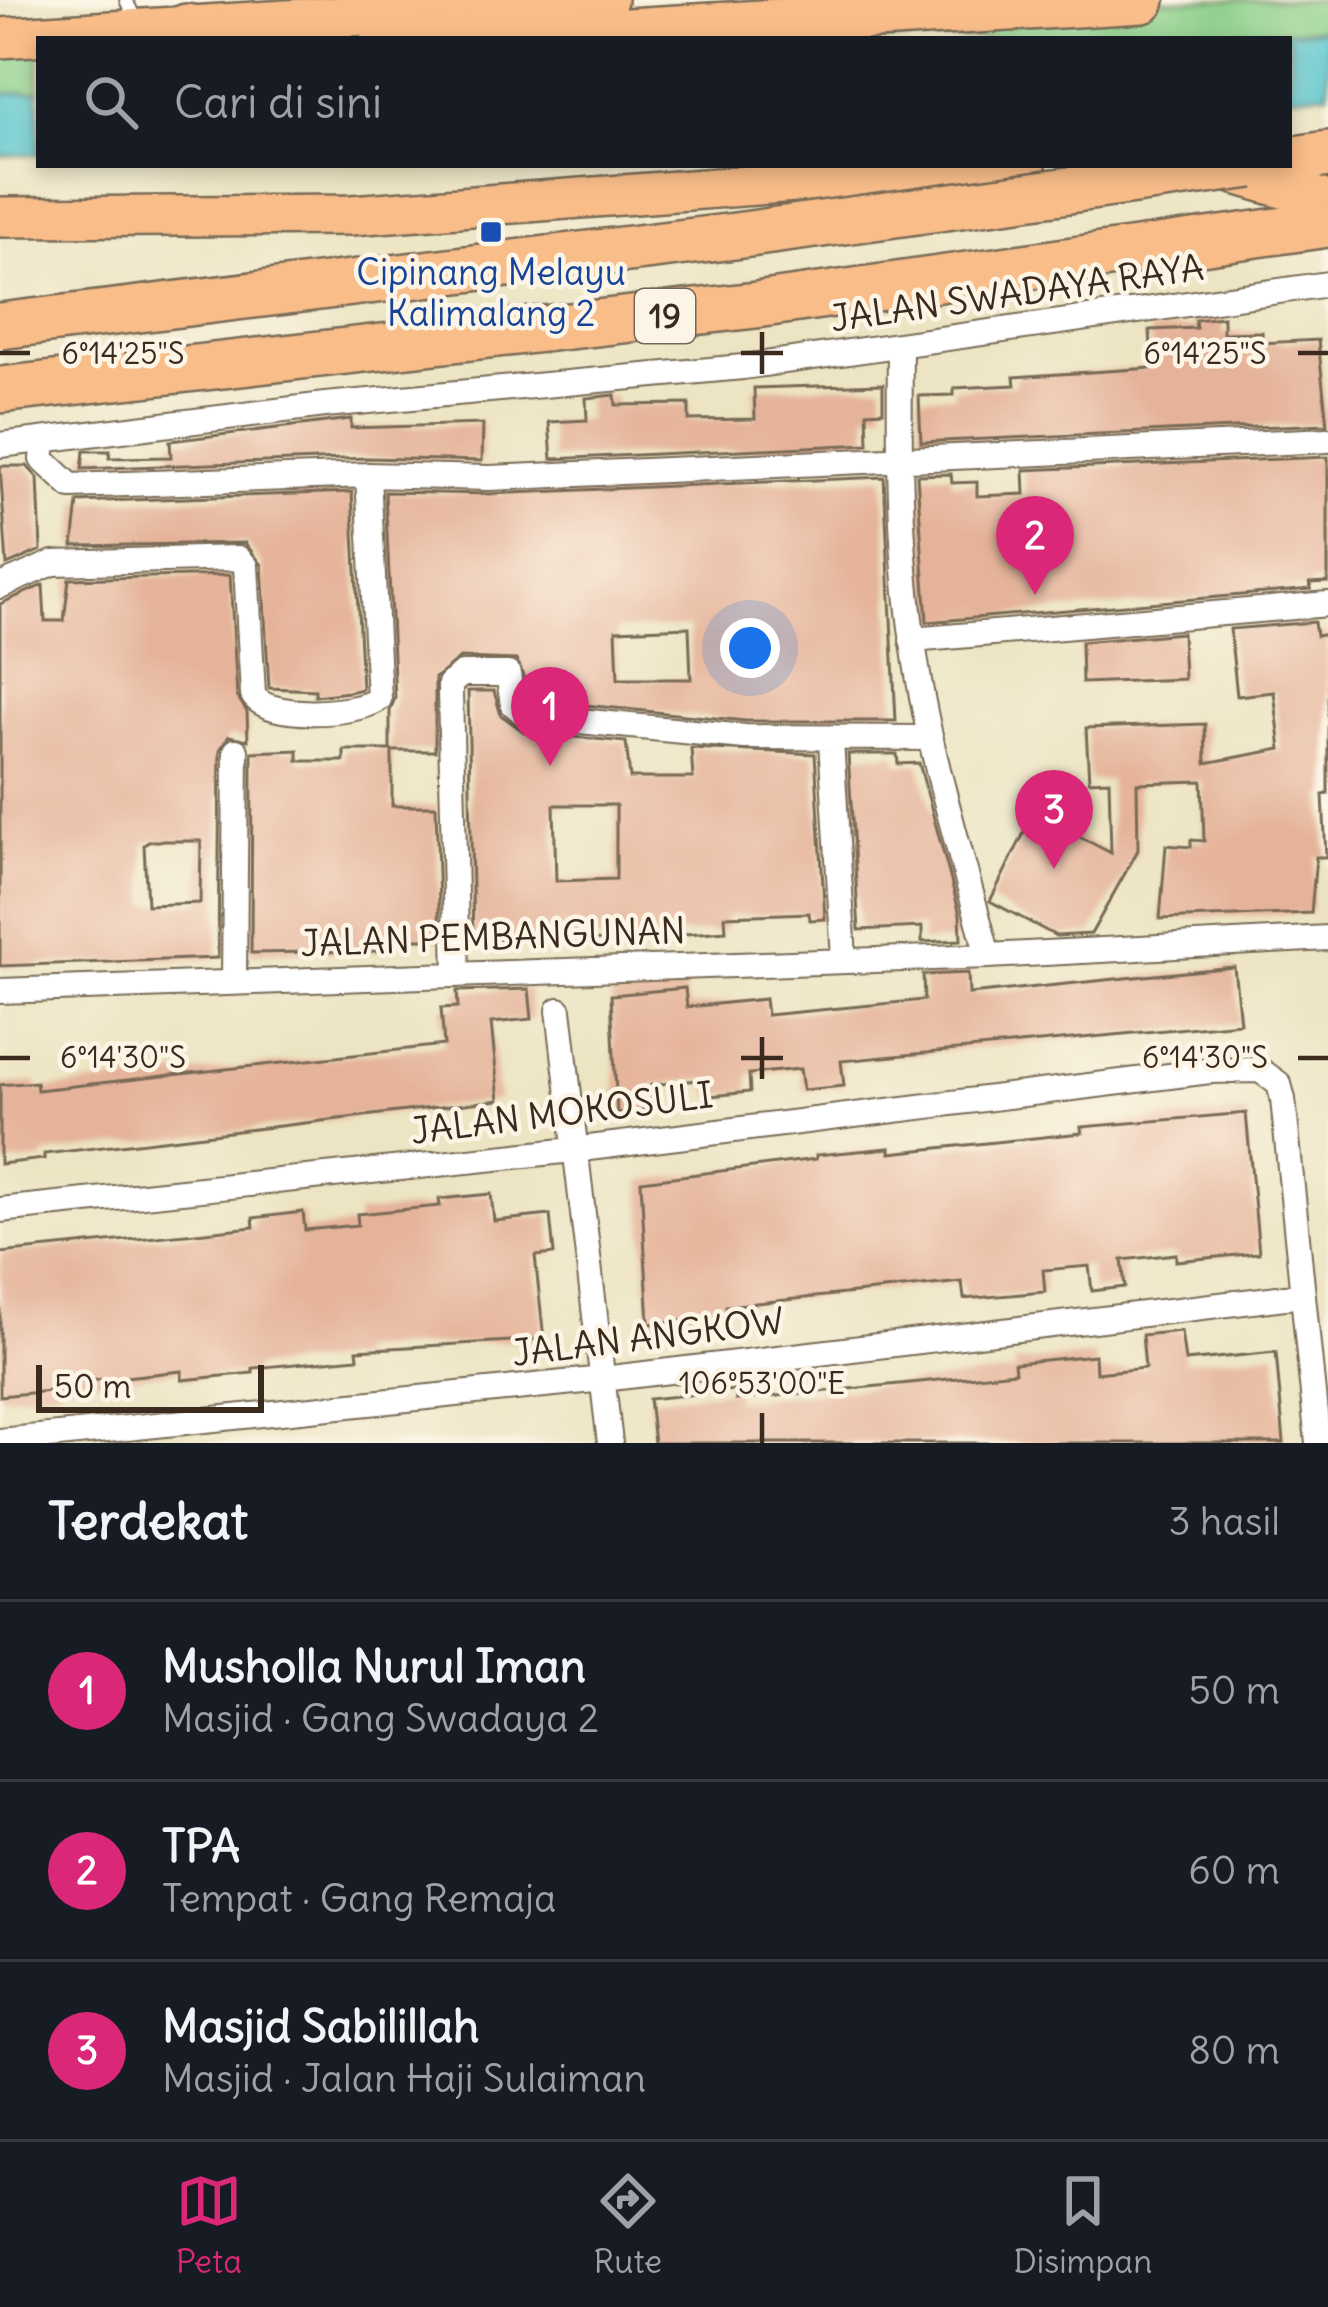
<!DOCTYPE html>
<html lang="id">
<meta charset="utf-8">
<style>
body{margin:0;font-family:Delius,sans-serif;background:#20242c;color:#f1f3f6}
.scale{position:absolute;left:36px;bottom:30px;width:228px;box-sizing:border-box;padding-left:12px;border:6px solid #3b2a1e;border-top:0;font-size:33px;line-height:42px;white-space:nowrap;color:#3b2a1e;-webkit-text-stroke:9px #fcf5e5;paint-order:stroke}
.you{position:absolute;left:750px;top:648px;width:42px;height:42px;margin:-30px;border:9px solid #fff;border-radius:50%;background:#1a73e8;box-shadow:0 0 0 18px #1a73e833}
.badge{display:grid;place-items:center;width:78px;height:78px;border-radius:50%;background:#db2777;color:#fff;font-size:39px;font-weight:700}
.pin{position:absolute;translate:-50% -99px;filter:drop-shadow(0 3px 6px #0008)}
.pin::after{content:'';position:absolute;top:63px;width:42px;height:36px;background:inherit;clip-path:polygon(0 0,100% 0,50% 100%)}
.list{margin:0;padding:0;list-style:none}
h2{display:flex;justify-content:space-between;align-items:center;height:156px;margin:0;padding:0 48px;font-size:51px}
h2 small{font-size:39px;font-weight:400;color:#9ea1a6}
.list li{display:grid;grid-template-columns:78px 1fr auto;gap:36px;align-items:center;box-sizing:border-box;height:180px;padding:0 48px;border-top:3px solid #363941}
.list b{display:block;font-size:45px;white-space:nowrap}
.list p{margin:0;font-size:39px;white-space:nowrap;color:#9ea1a6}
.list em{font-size:39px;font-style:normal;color:#9ea1a6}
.icon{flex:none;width:66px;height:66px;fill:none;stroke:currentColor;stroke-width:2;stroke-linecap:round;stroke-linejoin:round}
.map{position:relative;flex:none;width:1328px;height:1443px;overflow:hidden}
.search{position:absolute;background:#171b24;box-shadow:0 6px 18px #0003;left:36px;right:36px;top:36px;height:132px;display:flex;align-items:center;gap:30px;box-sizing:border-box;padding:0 42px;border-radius:0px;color:#9ea1a6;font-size:45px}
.sheet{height:696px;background:#171b24}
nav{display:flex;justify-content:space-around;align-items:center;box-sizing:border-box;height:168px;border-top:3px solid #363941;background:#171b24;font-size:33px;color:#9ea1a6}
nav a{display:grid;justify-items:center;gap:6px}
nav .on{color:#db2777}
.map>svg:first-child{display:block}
</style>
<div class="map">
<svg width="1328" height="1443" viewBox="0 0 1328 1443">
<rect width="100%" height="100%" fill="#fcf5e5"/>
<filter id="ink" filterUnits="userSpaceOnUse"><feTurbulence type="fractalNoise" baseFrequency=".00833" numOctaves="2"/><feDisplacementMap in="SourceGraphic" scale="24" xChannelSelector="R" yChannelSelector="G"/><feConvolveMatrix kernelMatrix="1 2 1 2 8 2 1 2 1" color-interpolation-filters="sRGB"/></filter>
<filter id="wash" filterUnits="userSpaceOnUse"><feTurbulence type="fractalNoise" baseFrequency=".004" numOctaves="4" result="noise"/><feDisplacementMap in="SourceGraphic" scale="48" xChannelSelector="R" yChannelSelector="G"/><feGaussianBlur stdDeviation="2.7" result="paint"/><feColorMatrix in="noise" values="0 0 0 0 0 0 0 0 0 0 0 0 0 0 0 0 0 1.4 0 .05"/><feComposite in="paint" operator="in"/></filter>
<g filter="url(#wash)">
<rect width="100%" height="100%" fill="#ece4c2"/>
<path fill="#89cf89" stroke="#627c54" stroke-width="3" d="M1163 0H1328V29L1116 39H298Z
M0 38 39 39V92L0 94Z"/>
<path fill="#59c6ce" stroke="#4a7876" stroke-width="3" d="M1328 30V93L1289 95V39H1123Z
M39 92V154L0 156V94Z"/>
<g id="blocks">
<path fill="#e5b39a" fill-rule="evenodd" d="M1223 317V333L1262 332V343L1318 340 1327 424 921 442 919 396 954 395V388L1015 385 1014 377 1152 368 1150 330 1196 328 1195 320Z
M883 384V411L867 412 868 444 552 459 549 422 587 420 586 398 615 395 616 405 689 404V420L755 419 754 388Z
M351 419V428L483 424 482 461 368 458 82 469 84 451H110L109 458 171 457 170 441Z
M1328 457V582L1310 583 1311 589 927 622 917 475 951 474 952 483 977 482V496L1025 494 1024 470Z
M0 466H27L38 478 41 550 7 565Z
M884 477 896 721H746L534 700 516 660 460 658 435 678V751H392V806H436L440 939H377V951L251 953 252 752 298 750V761H344V750H390V711L395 698 385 492 490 494ZM689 627 691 679H618L616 630Z
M352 492 362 689 349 692 315 696V690L269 688 262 565 245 543 73 546 78 502Z
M230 575 237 696 247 712 248 740 229 736 220 750 218 958 0 966V604L43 585 45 621H64L69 579ZM150 841H201L200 903 147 905 144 845Z
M1314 622 1316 636 1328 634V794L1323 795 1326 857H1316L1311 913 1160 919 1166 845 1191 847V840L1204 841 1202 781 1137 783 1138 850 1091 934 1056 936 990 901 1034 813 1111 853 1109 780 1089 781 1086 728 1205 724 1206 763 1281 749 1274 692 1237 696 1230 629Z
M1182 633 1184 679 1082 683 1081 642Z
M468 691H494L501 715 524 732 626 742 630 778H693L691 748 815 754 825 919 810 920 809 913 725 916 726 931 658 936V941L473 939ZM554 805H616V879L556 881Z
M848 754H897L898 764 919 763 960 914 961 940 922 942V927L859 930Z
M1234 967 1240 1023 841 1061 844 1086 803 1090 800 1069 749 1074 750 1092 710 1096 708 1079 651 1085 653 1109 617 1113 611 995 685 988 687 1007 765 999 767 1015 924 1000 923 975 968 973 969 994Z
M529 989 532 1019 491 1023 499 1100 44 1154V1159L0 1164V1085L36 1082 37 1090 444 1045 441 1008 458 1007 457 991Z
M1246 1113 1259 1253 1176 1261V1254L1122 1260 1125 1287 1092 1291 1089 1266 1043 1270 1045 1292 964 1299 962 1282 726 1306 727 1316 649 1324 641 1181 816 1159V1155L890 1148V1153L1082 1133 1081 1127Z
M491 1194 494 1221 550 1215 554 1254 535 1256 544 1339 357 1350 358 1358 253 1368V1373L182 1380V1371L59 1384 60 1390 0 1396V1253L254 1227 253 1218 303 1212 305 1230 358 1225 357 1214 440 1206 439 1199Z
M1181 1331 1185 1361 1276 1352 1284 1443H654L649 1399 735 1390 736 1400 920 1382 1015 1372 1014 1363 1095 1355 1096 1373 1145 1368 1142 1335Z"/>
</g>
</g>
<g filter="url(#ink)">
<use href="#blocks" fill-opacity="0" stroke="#796b57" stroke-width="3"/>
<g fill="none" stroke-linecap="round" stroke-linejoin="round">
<g stroke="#796b57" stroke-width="16">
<path id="lane" d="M126 0 138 25"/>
</g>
<g stroke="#796b57" stroke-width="28">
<path id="street" d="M900 347C899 445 899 545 913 642 927 748 961 852 988 956
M44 443 42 459 71 486 368 475 489 478 1328 440
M0 445 325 405 743 367 1328 284
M0 586 53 563 238 558 246 566 253 695C267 720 357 715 379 699L368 475
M912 640 1328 604
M831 740 844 959
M457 975 450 693V684L462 674H508L513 704 527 716 745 737 931 738
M234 982 236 751
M0 991 988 956 1328 938
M559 1010 610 1443
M0 1210 573 1150 1210 1071 1260 1070 1279 1084 1283 1099 1318 1443
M0 1441 603 1379 1302 1295"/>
</g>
<g stroke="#796b57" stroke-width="44">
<path id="primary" d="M0 38 607 0
M1218 169 1328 201
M0 217 351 215 1026 165"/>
</g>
<g stroke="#796b57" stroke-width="50">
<path id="highway" d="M186 27 243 39
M383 39 544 36 1142 0
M1289 160 1328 154
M0 390 756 305 1328 224"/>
</g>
<use href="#lane" stroke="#fff" stroke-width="12"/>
<use href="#street" stroke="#fff" stroke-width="24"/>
<use href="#primary" stroke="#f8bd89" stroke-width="39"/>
<use href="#highway" stroke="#f8bd89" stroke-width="45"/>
<g stroke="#796b57" stroke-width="50" stroke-linecap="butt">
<path id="highway-bridge" d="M0 326 735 236 1251 165"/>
</g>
<use href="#highway-bridge" stroke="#f8bd89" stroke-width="45"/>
</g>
</g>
<path fill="none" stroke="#3b2a1e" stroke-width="4.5" d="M762 332V374M0 353H30M741 353H783M1298 353H1328M762 1037V1079M0 1058H30M741 1058H783M1298 1058H1328M762 1413V1443"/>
<rect fill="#1a4fb4" stroke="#fcf5e5" stroke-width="4.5" x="479" y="220" width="24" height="24" rx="6"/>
<g text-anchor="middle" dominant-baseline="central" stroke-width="9" stroke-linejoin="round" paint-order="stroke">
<rect fill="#fcf5e5" stroke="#75675a" stroke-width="3" x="635" y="289" width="60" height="54" rx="9"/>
<g font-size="33" font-weight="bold" fill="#3b2a1e">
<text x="665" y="316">19</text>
</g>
<g font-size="36" fill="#164399" stroke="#fcf5e5">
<text x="491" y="272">Cipinang Melayu<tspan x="491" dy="41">Kalimalang 2</tspan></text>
</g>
<g font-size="36" fill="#3b2a1e" stroke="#fcf5e5">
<text transform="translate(1017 293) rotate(-8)">JALAN SWADAYA RAYA</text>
<text transform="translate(493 937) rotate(-2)">JALAN PEMBANGUNAN</text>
<text transform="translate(562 1113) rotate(-7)">JALAN MOKOSULI</text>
<text transform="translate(648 1337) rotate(-7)">JALAN ANGKOW</text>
</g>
</g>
<g font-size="30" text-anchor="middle" fill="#3b2a1e" stroke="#fcf5e5" stroke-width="9" stroke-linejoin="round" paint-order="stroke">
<text x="123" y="364">6°14'25"S</text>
<text x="1205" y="364">6°14'25"S</text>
<text x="123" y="1068">6°14'30"S</text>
<text x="1205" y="1068">6°14'30"S</text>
<text x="762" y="1394">106°53'00"E</text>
</g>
</svg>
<div class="scale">50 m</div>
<div class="you"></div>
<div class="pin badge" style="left:550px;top:766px">1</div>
<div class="pin badge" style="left:1035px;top:595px">2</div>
<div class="pin badge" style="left:1054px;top:869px">3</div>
<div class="search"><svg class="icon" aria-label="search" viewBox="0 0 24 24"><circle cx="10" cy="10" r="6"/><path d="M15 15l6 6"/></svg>Cari di sini</div>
</div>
<section class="sheet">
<h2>Terdekat<small>3 hasil</small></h2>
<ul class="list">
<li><span class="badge">1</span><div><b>Musholla Nurul Iman</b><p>Masjid · Gang Swadaya 2</p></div><em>50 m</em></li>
<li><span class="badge">2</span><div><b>TPA</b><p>Tempat · Gang Remaja</p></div><em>60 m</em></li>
<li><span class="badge">3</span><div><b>Masjid Sabilillah</b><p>Masjid · Jalan Haji Sulaiman</p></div><em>80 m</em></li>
</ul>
</section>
<nav>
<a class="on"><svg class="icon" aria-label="map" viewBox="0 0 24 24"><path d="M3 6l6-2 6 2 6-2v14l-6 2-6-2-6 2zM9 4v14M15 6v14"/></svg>Peta</a>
<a><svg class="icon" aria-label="directions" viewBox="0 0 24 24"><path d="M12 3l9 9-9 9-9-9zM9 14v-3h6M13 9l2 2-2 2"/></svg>Rute</a>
<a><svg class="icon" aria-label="saved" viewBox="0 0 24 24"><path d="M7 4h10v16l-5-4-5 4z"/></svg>Disimpan</a>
</nav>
